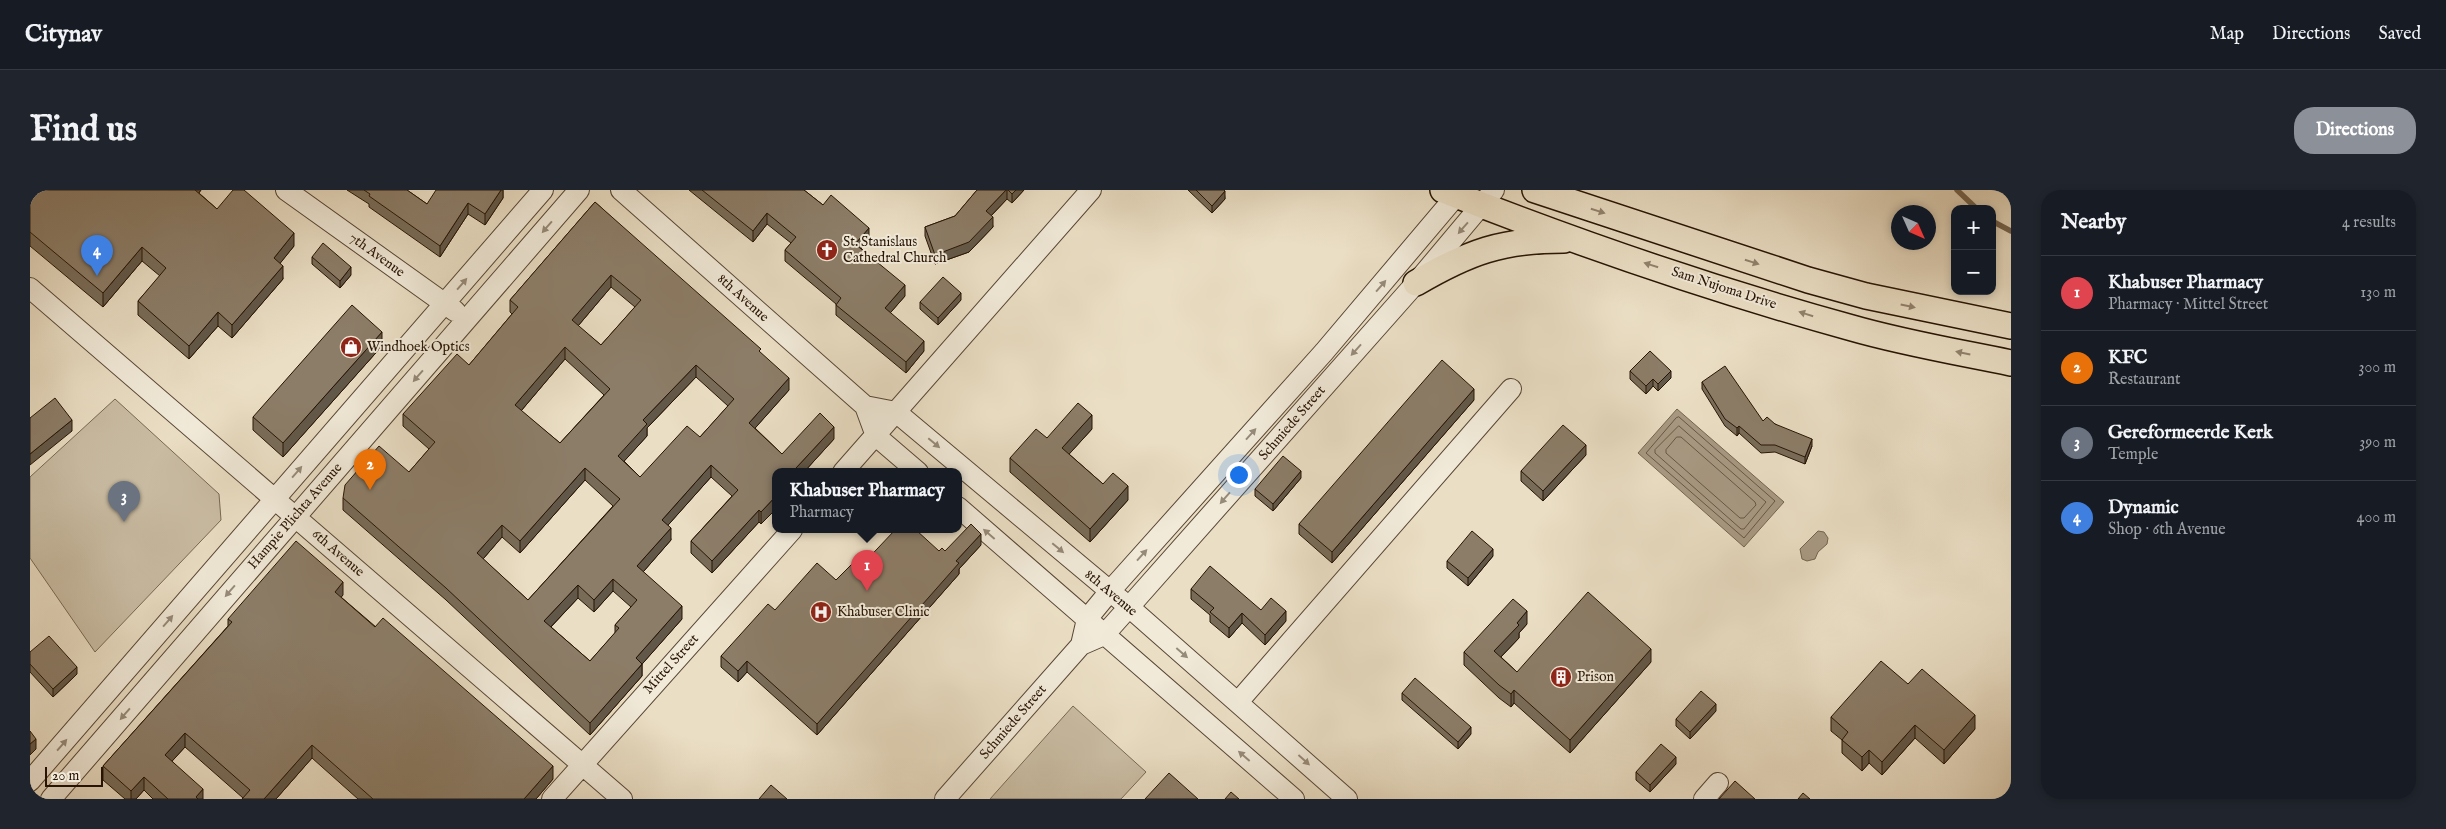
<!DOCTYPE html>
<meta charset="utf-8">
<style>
body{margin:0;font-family:"IM FELL English",serif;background:#20242c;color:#f1f3f6}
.controls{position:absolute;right:15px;top:15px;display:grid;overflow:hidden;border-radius:10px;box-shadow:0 2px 8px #0003}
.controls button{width:45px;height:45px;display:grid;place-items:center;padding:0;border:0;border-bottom:1px solid #363941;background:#171b24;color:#f1f3f6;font:25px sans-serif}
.compass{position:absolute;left:1861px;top:15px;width:45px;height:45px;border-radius:50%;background:#171b24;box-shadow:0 2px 8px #0003;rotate:135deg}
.scale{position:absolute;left:15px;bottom:12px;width:58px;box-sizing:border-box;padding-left:5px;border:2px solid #271404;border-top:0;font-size:14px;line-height:18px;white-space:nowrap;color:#271404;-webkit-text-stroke:4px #f1ead9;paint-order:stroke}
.you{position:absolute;left:1208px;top:284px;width:18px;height:18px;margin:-12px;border:4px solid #fff;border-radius:50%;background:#1a73e8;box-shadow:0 0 0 8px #1a73e833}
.badge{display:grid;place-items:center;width:32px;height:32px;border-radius:50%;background:#8c9099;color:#fff;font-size:16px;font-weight:700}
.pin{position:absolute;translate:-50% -41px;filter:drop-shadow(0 1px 2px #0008)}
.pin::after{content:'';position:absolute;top:26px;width:18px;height:15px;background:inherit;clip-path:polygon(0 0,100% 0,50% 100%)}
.popup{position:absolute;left:742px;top:278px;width:190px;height:65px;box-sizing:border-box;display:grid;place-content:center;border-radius:10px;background:#171b24;filter:drop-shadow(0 1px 4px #0005);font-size:16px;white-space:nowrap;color:#9ea1a6}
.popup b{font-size:19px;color:#f1f3f6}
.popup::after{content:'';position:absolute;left:50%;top:100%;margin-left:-10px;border:10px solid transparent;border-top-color:#171b24}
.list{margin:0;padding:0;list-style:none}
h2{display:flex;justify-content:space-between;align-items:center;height:65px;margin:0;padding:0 20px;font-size:21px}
h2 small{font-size:16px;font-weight:400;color:#9ea1a6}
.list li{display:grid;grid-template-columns:32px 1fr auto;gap:15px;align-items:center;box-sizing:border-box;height:75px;padding:0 20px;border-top:1px solid #363941}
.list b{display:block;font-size:19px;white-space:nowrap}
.list p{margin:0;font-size:16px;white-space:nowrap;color:#9ea1a6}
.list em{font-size:16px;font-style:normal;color:#9ea1a6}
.map{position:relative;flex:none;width:1981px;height:609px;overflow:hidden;border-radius:20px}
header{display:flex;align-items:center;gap:30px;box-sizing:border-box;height:70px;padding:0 25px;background:#171b24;border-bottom:1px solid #363941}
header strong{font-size:24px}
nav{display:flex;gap:28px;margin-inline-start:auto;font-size:18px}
.intro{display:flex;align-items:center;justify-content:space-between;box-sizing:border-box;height:120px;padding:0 30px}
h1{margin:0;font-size:35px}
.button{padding:12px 22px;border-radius:20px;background:#8c9099;color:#fff;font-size:18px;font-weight:700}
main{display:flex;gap:30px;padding:0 30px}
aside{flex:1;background:#171b24;border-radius:20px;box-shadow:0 2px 8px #0003}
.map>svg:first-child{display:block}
</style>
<header>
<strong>Citynav</strong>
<nav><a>Map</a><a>Directions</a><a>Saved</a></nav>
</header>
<div class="intro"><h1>Find us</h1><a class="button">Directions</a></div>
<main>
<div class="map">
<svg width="1981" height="609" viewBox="0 0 1981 609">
<rect width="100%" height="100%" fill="#eadec4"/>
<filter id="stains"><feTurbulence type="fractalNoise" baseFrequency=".004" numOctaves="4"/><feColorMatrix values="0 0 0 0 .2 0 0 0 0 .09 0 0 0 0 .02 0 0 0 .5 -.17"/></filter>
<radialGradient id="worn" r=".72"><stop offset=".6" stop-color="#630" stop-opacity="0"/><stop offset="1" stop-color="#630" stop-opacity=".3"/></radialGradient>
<path fill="#c9bca3" stroke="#786854" d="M85 209 189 304 191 330 65 462 0 368V287Z
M1043 516 1116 582 1091 609H960Z"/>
<path fill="#a89983" stroke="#746450" d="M1647 219 1754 312 1714 357 1608 263Z
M1788 341 1794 342 1798 348 1797 354 1788 362 1785 369 1777 371 1772 369 1770 359Z"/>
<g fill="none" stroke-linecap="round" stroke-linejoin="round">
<path stroke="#685644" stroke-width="1" d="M1649 227 1745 311 1714 348 1616 263 1646 228Z
M1649 236 1736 312 1714 339H1711L1625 263V260Z
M1647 247H1651L1725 312 1726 315 1714 328H1710L1636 263V260Z"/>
<path stroke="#746450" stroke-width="5.5" d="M1927 0 1947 19
M1962 31 1981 41"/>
<g stroke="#584634" stroke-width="22">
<path id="minor" d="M256 0 425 121
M591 0 835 216 846 246 888 282
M0 98 592 609
M835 216 866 222 1099 417 1317 609
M813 282 1061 0
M928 317 1264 609
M1051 455 1057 429 1080 401 1294 162 1431 0
M1208 512 1481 199
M0 591 513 0
M21 609 549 0
M522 609 762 340
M915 609 1051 455 1074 445 1099 417 1386 93 1464 0
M1674 609 1688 593"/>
</g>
<g stroke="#271404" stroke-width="28">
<path id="major" d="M1413 0C1547 53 1684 100 1822 138 1874 153 1928 162 1981 173
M1505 0 1778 90 1836 106 1981 136
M1386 93C1439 62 1472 50 1534 50"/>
</g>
<use href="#minor" stroke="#f1ead9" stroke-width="20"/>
<use href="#major" stroke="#eadec4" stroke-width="25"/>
</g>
<path fill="#786c59" stroke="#271404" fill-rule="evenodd" d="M0 0H171L169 3 187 19 264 56 250 73 253 89 202 148 188 136 159 169 108 125V111L130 86 112 71 73 117 0 56Z
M317 0H377L397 14 473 0V8L455 35 438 24 410 67 339 17V14Z
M659 0H774L793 15 839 48 831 58 875 106 860 123 894 161 876 183 806 125V114L755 71V60L761 53 737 34 723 52Z
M947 0H994L982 13 977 9 961 26 963 37 939 62 905 74 895 46V37L925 26Z
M1158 0H1194L1195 9 1182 23Z
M565 12 731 164 759 200 725 238 752 264 804 249 774 282H746V319L731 334 729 332 682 383 661 363V351L702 306 681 287 638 335 641 350 613 382 652 429 612 474V486L560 545 416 410 313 320V308L379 282 399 259 373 236V224L439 175 482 124 480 122V110ZM581 97 605 117 571 155 548 136ZM535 169 574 205 530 253 491 221ZM666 187 698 216 670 247 610 287 594 271 617 246V238ZM555 290 583 316 498 410 453 369 472 347 490 363ZM583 401 601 417 585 435V443L560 471 521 437 548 408 564 422Z
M282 67 321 85 310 98 282 74Z
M931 110 908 135 890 119V112Z
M352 156 253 267 223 240V227Z
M1600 181 1641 188 1628 201 1623 196 1616 204 1600 189Z
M1672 192 1733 231 1745 234 1782 256 1775 274 1745 262 1731 263 1709 243 1707 246 1695 236 1672 199Z
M1444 210 1302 373 1269 344V334Z
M1062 239 1039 264 1073 294 1098 310 1060 352 980 282V268L1017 248Z
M1556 265 1513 311 1491 291V281Z
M1271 288 1243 321 1225 306V299Z
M951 355 929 379V384L787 545 717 482 708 492 691 477V466L745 420 806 390 830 377 909 361H915Z
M1463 366 1438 396 1417 378V371Z
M1161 399 1256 431 1235 455 1212 433 1199 448 1180 432V425L1161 409Z
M313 405 311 407 523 589 506 609H328L282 568 246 609H212L213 608 155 557 142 571 173 609H123L114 600 106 609H95L73 590V576L198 436V429Z
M1497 434 1489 443V448L1471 467 1487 482 1621 472 1540 563 1484 513 1481 517 1469 508 1434 475V462Z
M0 462 47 484 23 507 0 482Z
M1878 494 1945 539 1914 574 1885 548 1852 585 1839 573 1832 581 1812 563V550L1801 541V527Z
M1372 503 1441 544 1428 559 1372 510Z
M1686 521 1660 549 1646 536V529Z
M1646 574 1620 602 1606 590V582Z"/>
<path fill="#625849" stroke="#271404" d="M162 0H171L162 11Z
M471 0H473V8L455 35V24Z
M976 0H977V9L956 31V21Z
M986 0H994L982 13V4Z
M1195 1V9L1182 23V16Z
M438 13V24L410 67V56Z
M737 23V34L723 52V41Z
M963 27V37L939 62 905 74V65Z
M839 38V48L825 65V54Z
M264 43V56L244 81V68Z
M112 57V71L73 117V103Z
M253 76V89L202 148V135Z
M321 77V85L310 98V91Z
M581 85V97L542 143V130Z
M875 95V106L855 129V118Z
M931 103V110L908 135V128Z
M188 122V136L159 169V156Z
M352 142V156L253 267V253Z
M894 151V161L876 183V172Z
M535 157V169L485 228V215Z
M666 175V187L617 238V246L588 278V266L613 230Z
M1641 181V188L1628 201V194Z
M759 188V200L719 245V233Z
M1623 189V196L1616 204V196Z
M1444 199V210L1302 373V362Z
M1062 225V239L1032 272V258Z
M42 230V241L0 275V264Z
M1709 236V243L1707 246V238Z
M804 237V249L774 282H766V278Z
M1782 249V256L1775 274V267Z
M1556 255V265L1513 311V301Z
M681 275V287L632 342V330Z
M555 278V290L490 363V351Z
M1271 281V288L1243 321V314Z
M1098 296V310L1060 352V339Z
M746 306V319L731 334V322Z
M729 320V332L682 383V371Z
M472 335V347L447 376V363Z
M641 338V350L607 389V376Z
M951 344V355L929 379V384L787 545V534L926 371Z
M1463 359V366L1438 396V388Z
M583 389V401L564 422V410Z
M313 392V405L305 415V402Z
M548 395V408L514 444V431Z
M652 416V429L606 481V468Z
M1256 421V431L1235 455V445Z
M1497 421V434L1489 443V448L1464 474V461Z
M1212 423V433L1199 448V438Z
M1621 459V472L1540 563V550Z
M717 471V482L708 492V481Z
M612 474V486L560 545V533Z
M47 477V484L23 507V499Z
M1484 500V513L1481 517V504Z
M1686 514V521L1660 549V542Z
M1945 525V539L1914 574V560Z
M1885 535V548L1852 585V572Z
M1441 537V544L1428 559V552Z
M155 543V557L135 579V565Z
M6 549V559L0 565V554Z
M282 555V568L246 609H234Z
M1839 560V573L1832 581V567Z
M1646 567V574L1620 602V595Z
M523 576V589L506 609H494Z
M114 587V600L106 609H101V601Z
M173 599V609H166V607Z"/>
<path fill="#8c7d68" stroke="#271404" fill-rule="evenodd" d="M0 0H165L187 19 203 0H214L264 43 244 68 253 76 202 135 188 122 159 156 108 111 136 78 112 57 73 103 0 42Z
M334 0H377L397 14 406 0H471L455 24 438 13 410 56 339 6 340 4Z
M672 0H774L793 15 801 5 839 38 825 54 875 95 855 118 894 151 876 172 806 115 811 108 755 60 766 47 737 23 723 41Z
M947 0H976L956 21 963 27 939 52 905 65 895 37 925 26Z
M978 0H986L982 4Z
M1166 0H1194L1195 1 1182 16Z
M565 12 731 159 729 161 759 188 719 233 752 264 790 223 804 237 766 278 770 281 769 282H746V306L731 322 729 320 682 371 661 351 708 300 681 275 632 330 641 338 607 376 652 416 606 468 612 474 560 533 416 398 313 308 315 295 349 256 379 282 405 252 373 224 427 164 439 175 488 117 480 110ZM581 85 611 110 571 155 542 130ZM535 157 580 199 530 253 485 215ZM666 175 704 209 670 247 657 236 610 287 588 266 617 234 613 230ZM555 278 590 309 498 410 447 363 472 335 490 351ZM583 389 607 410 585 435 589 438 560 471 514 431 548 395 564 410Z
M293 53 321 77 310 91 282 67Z
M913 87 931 103 908 128 890 112Z
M322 115 352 142 253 253 223 227Z
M1620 161 1641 181 1628 194 1623 189 1616 196 1600 181Z
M1412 170 1444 199 1302 362 1269 334Z
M1695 176 1733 231 1737 227 1745 234 1782 249 1775 267 1745 255H1731L1709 236 1707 238 1695 229 1672 192Z
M25 208 42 230 0 264V228Z
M1048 213 1062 225 1032 258 1073 294 1083 283 1098 296 1060 339 980 268 1006 239 1017 248Z
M1533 235 1556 255 1513 301 1491 281Z
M1253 266 1271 281 1243 314 1225 299Z
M941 334 951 344 926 371 929 373 787 534 717 471 708 481 691 466 738 414 745 420 787 373 806 390 824 372 830 377 865 340H886L909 361 912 358 915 361Z
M1442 341 1463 359 1438 388 1417 371Z
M266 351 313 392 305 402 345 437 353 428 523 576 494 609H343L282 555 234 609H212L220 600 155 543 135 565 173 599 166 607 168 609H138L114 587 101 601 73 576 202 432 198 429Z
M1180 376 1231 420 1241 408 1256 421 1235 445 1212 423 1199 438 1180 422 1184 418 1161 399Z
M1558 402 1621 459 1540 550 1484 500 1481 504 1469 495 1434 462 1483 409 1497 421 1487 433 1489 435 1464 461 1487 482Z
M19 446 47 477 23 499 0 474V462Z
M1851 471 1878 494 1892 479 1945 525 1914 560 1885 535 1852 572 1839 560 1832 567 1812 550 1818 542 1801 527Z
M1385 488 1441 537 1428 552 1372 503Z
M1671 501 1686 514 1660 542 1646 529Z
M0 541 6 549 0 554Z
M1631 554 1646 567 1620 595 1606 582Z
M1139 583 1168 609H1115Z
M1705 591 1725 609H1689Z
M741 595 757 609H729Z
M1201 602 1209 609H1195Z
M1773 603 1780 609H1768Z"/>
<defs><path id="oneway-solid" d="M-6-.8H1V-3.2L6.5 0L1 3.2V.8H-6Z" transform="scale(1.25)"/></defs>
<g fill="#92836e">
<use href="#oneway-solid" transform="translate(1568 21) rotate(18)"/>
<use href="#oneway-solid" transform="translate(1722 72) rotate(18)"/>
<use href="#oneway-solid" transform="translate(1621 75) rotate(-162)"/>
<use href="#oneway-solid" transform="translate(1878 116) rotate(12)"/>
<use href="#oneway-solid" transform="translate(1776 124) rotate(-163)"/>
<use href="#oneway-solid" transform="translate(1933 163) rotate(-168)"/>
</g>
<g fill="#968a79">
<use href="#oneway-solid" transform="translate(517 37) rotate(131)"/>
<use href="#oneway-solid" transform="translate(1433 38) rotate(131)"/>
<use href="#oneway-solid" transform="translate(432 94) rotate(-49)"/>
<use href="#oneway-solid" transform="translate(1351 96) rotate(-49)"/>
<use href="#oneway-solid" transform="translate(1326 160) rotate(132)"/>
<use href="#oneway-solid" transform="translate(388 186) rotate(131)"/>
<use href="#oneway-solid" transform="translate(1221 244) rotate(-48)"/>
<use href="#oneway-solid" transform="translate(904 253) rotate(40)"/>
<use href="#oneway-solid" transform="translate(267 282) rotate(-49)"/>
<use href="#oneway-solid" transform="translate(1195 308) rotate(131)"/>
<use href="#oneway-solid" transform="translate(959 344) rotate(-139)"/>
<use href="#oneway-solid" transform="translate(1028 358) rotate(40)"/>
<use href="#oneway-solid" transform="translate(1112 365) rotate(-48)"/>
<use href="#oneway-solid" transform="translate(200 401) rotate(131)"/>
<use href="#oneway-solid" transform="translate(138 431) rotate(-49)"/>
<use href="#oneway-solid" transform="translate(1152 463) rotate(41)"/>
<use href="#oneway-solid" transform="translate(95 524) rotate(131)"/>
<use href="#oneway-solid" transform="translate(32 555) rotate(-49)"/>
<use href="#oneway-solid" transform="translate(1214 566) rotate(-139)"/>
<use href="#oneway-solid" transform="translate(1274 570) rotate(42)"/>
</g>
<defs>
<g id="church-disc" transform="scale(1.125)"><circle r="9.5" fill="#8f2418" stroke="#f1ead9"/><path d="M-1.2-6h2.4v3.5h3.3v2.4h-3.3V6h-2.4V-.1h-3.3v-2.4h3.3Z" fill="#fff"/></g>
<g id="shop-disc" transform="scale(1.125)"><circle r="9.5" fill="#8f2418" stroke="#f1ead9"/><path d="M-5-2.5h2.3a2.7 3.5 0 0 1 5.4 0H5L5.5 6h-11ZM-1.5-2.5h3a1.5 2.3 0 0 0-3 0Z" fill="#fff"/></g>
<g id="hospital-disc" transform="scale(1.125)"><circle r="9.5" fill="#8f2418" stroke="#f1ead9"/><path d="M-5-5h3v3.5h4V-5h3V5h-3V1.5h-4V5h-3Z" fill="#fff"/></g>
<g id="building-disc" transform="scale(1.125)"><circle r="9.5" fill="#8f2418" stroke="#f1ead9"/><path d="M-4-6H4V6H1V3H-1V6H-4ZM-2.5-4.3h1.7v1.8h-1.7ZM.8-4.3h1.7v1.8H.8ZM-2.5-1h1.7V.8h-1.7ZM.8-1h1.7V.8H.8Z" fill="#fff"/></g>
</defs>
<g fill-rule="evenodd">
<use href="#church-disc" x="797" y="60"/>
<use href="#shop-disc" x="321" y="157"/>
<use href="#hospital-disc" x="791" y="422"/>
<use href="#building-disc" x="1531" y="487"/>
</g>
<g text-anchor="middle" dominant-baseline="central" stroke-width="4" stroke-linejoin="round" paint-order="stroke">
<g font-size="14" fill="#271404" stroke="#f1ead9" text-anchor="start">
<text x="813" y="52">St. Stanislaus<tspan x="813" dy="16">Cathedral Church</tspan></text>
<text x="337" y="157">Windhoek Optics</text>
<text x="807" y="422">Khabuser Clinic</text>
<text x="1547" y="487">Prison</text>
</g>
<g font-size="14" fill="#271404" stroke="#f1ead9">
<text transform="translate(347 65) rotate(36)">7th Avenue</text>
<text transform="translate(1694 98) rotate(18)">Sam Nujoma Drive</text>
<text transform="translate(713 108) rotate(42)">8th Avenue</text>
<text transform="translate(1262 233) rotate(-49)">Schmiede Street</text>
<text transform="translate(265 326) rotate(-49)">Hampie Plichta Avenue</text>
<text transform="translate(308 363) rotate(41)">6th Avenue</text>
<text transform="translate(1081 403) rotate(40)">8th Avenue</text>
<text transform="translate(641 474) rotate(-48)">Mittel Street</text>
<text transform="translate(983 532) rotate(-49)">Schmiede Street</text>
</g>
</g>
<rect width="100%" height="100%" filter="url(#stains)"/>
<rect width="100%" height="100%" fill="url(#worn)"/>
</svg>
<div class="controls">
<button>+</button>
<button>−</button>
</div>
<svg class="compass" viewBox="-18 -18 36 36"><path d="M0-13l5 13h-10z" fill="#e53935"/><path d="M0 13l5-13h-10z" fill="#9ea1a6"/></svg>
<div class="scale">20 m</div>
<div class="you"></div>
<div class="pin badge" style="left:837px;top:401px;background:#e0444e">1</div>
<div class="popup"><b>Khabuser Pharmacy</b>Pharmacy</div>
<div class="pin badge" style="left:340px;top:300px;background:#e8710a">2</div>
<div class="pin badge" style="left:94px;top:332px;background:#6b7280">3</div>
<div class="pin badge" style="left:67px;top:86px;background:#3f7fe0">4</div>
</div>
<aside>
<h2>Nearby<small>4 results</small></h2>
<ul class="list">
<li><span class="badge" style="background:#e0444e">1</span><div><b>Khabuser Pharmacy</b><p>Pharmacy · Mittel Street</p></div><em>130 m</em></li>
<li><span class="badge" style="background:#e8710a">2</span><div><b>KFC</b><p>Restaurant</p></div><em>300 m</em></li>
<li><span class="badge" style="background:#6b7280">3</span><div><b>Gereformeerde Kerk</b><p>Temple</p></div><em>390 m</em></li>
<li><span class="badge" style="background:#3f7fe0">4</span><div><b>Dynamic</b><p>Shop · 6th Avenue</p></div><em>400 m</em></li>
</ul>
</aside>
</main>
